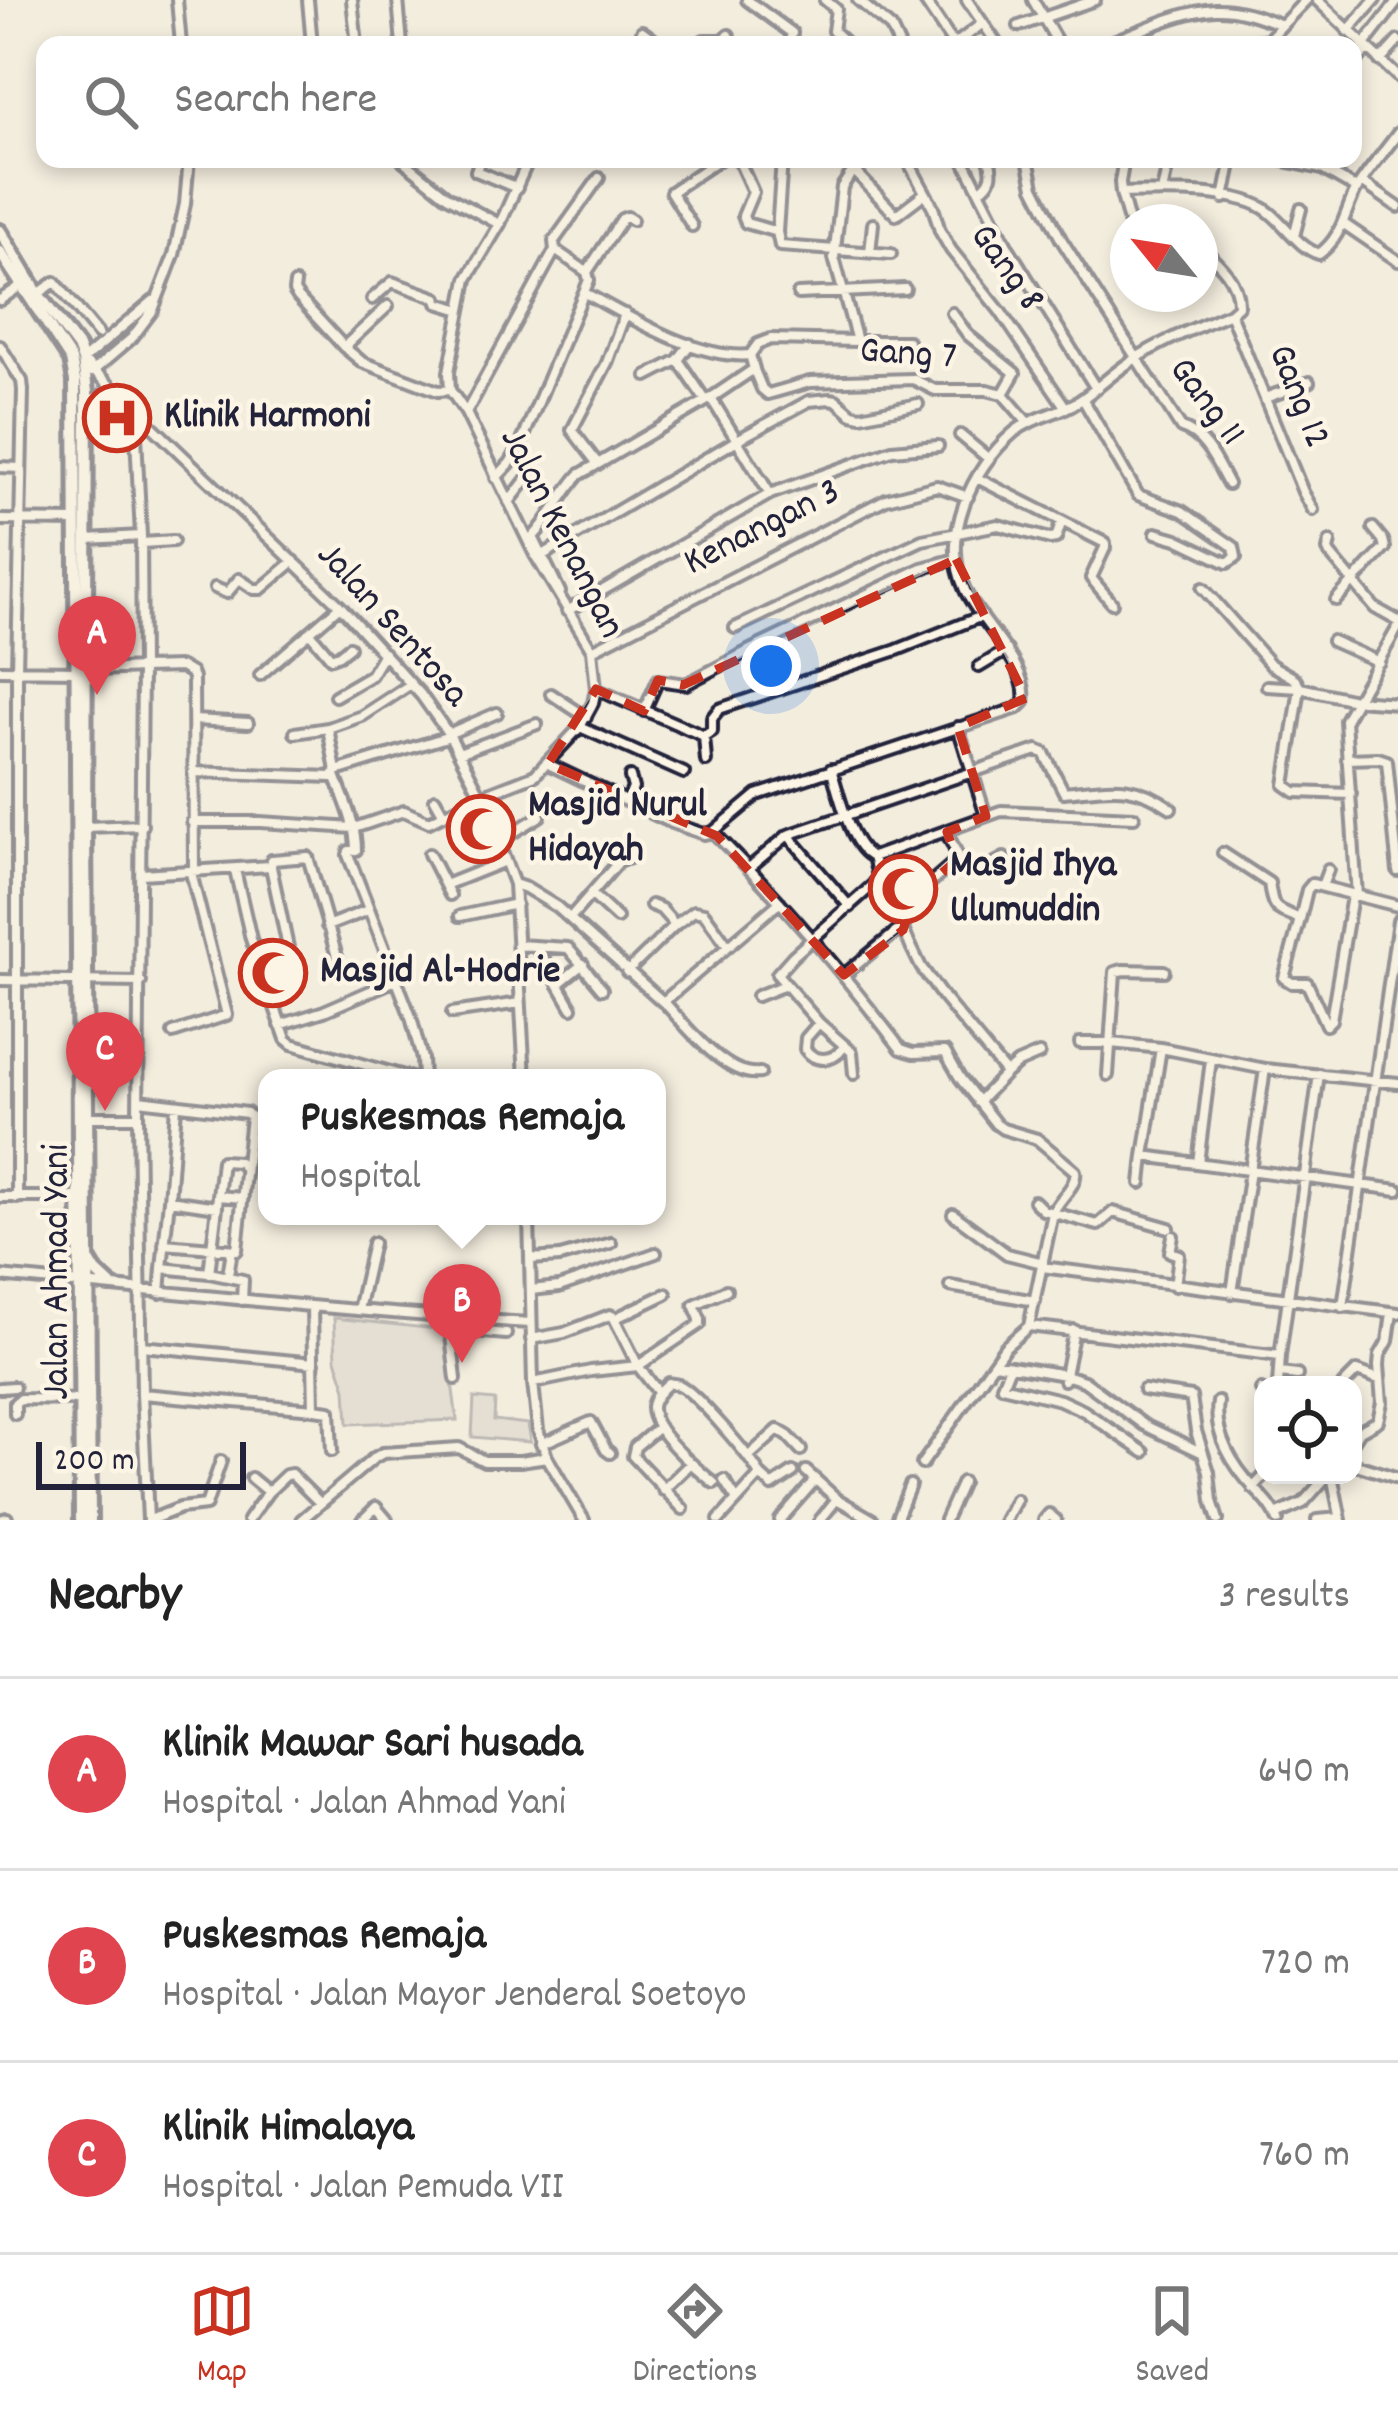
<!DOCTYPE html>
<meta charset="utf-8">
<style>
body{margin:0;font-family:Dekko,sans-serif;background:#f6f6f6;color:#222}
.controls{position:absolute;right:36px;bottom:36px;display:grid;overflow:hidden;border-radius:24px;box-shadow:0 6px 18px #0003}
.controls button{width:108px;height:108px;display:grid;place-items:center;padding:0;border:0;border-bottom:3px solid #e0e0e0;background:#fff;color:#222;font:60px sans-serif}
.compass{position:absolute;left:1110px;top:204px;width:108px;height:108px;border-radius:50%;background:#fff;box-shadow:0 6px 18px #0003;rotate:300deg}
.scale{position:absolute;left:36px;bottom:30px;width:210px;box-sizing:border-box;padding-left:12px;border:6px solid #22223b;border-top:0;font-size:33px;line-height:42px;white-space:nowrap;color:#22223b;-webkit-text-stroke:9px #fcf5e5;paint-order:stroke}
.you{position:absolute;left:771px;top:666px;width:42px;height:42px;margin:-30px;border:9px solid #fff;border-radius:50%;background:#1a73e8;box-shadow:0 0 0 18px #1a73e833}
.badge{display:grid;place-items:center;width:78px;height:78px;border-radius:50%;background:#c8321e;color:#fff;font-size:39px;font-weight:700}
.pin{position:absolute;translate:-50% -99px;filter:drop-shadow(0 3px 6px #0008)}
.pin::after{content:'';position:absolute;top:63px;width:42px;height:36px;background:inherit;clip-path:polygon(0 0,100% 0,50% 100%)}
.popup{position:absolute;left:258px;top:1069px;width:408px;height:156px;box-sizing:border-box;display:grid;place-content:center;border-radius:24px;background:#fff;filter:drop-shadow(0 3px 9px #0005);font-size:39px;white-space:nowrap;color:#767676}
.popup b{font-size:45px;color:#222}
.popup::after{content:'';position:absolute;left:50%;top:100%;margin-left:-24px;border:24px solid transparent;border-top-color:#fff}
.list{margin:0;padding:0;list-style:none}
h2{display:flex;justify-content:space-between;align-items:center;height:156px;margin:0;padding:0 48px;font-size:51px}
h2 small{font-size:39px;font-weight:400;color:#767676}
.list li{display:grid;grid-template-columns:78px 1fr auto;gap:36px;align-items:center;box-sizing:border-box;height:192px;padding:0 48px;border-top:3px solid #e0e0e0}
.list b{display:block;font-size:45px;white-space:nowrap}
.list p{margin:0;font-size:39px;white-space:nowrap;color:#767676}
.list em{font-size:39px;font-style:normal;color:#767676}
.icon{flex:none;width:66px;height:66px;fill:none;stroke:currentColor;stroke-width:2;stroke-linecap:round;stroke-linejoin:round}
.map{position:relative;flex:none;width:1398px;height:1520px;overflow:hidden}
.search{position:absolute;background:#fff;box-shadow:0 6px 18px #0003;left:36px;right:36px;top:36px;height:132px;display:flex;align-items:center;gap:30px;box-sizing:border-box;padding:0 42px;border-radius:24px;color:#767676;font-size:45px}
.sheet{height:732px;background:#fff}
nav{display:flex;justify-content:space-around;align-items:center;box-sizing:border-box;height:168px;border-top:3px solid #e0e0e0;background:#fff;font-size:33px;color:#767676}
nav a{display:grid;justify-items:center;gap:6px}
nav .on{color:#c8321e}
.map>svg:first-child{display:block}
</style>
<div class="map">
<svg width="1398" height="1520" viewBox="0 0 1398 1520">
<rect width="100%" height="100%" fill="#f3edde"/>
<filter id="ink" filterUnits="userSpaceOnUse"><feTurbulence type="fractalNoise" baseFrequency=".00833" numOctaves="2"/><feDisplacementMap in="SourceGraphic" scale="24" xChannelSelector="R" yChannelSelector="G"/><feConvolveMatrix kernelMatrix="1 2 1 2 8 2 1 2 1" color-interpolation-filters="sRGB"/></filter>
<g filter="url(#ink)">
<path fill="#d4cfc6" stroke="#7b7880" stroke-width="3" d="M334 1318 445 1330 457 1420 348 1424 346 1389 336 1359Z
M474 1398 495 1400 494 1420 528 1424 530 1442 472 1437Z"/>
<g fill="none" stroke-linecap="round" stroke-linejoin="round">
<g stroke="#22223b" stroke-width="16">
<path id="minor" d="M177 0 181 45
M308 0 312 45
M352 0 357 45
M398 0 402 45
M747 0 792 33 789 45
M825 0 836 9 833 31 848 45
M858 0 891 28 899 45
M924 0 954 45 983 23
M967 0 998 45
M1033 0 1059 45
M1317 0 1398 77
M1019 26 1095 0
M642 31 661 45
M1348 31 1375 0
M695 45 704 40H723L729 35
M1103 45C1136 33 1180 11 1215 9 1238 8 1261 17 1282 25L1306 0
M1253 45 1256 41 1269 39 1282 25
M1363 46 1398 1
M1380 61 1398 41
M1353 65 1367 49
M401 159 447 196 499 224
M480 159 476 171 517 188
M738 159 753 192 743 216 746 223 777 232
M782 159 777 232 780 246 891 254
M843 159 896 215 925 193
M907 159 933 207 940 231 951 250 1000 311 1066 408
M963 159 1008 247 1095 387
M1028 159 1034 187 1061 239 1181 428C1205 435 1216 462 1228 484
M1124 159 1120 182 1121 193C1158 192 1240 188 1269 212 1286 225 1299 248 1319 254 1343 237 1344 212 1357 188 1369 169 1385 151 1398 133
M1275 159 1322 169 1357 189
M1335 174 1336 159
M1362 182 1398 207
M980 190C992 182 994 173 989 159
M1162 192 1169 159
M1121 193 1129 222
M1224 198 1232 159
M1344 224 1398 261
M692 226 671 192 720 159
M1294 236 1301 209
M1200 246C1218 262 1239 280 1238 306L1230 313
M870 252 873 224
M587 272 622 219 627 217 632 220
M295 284 294 291 298 297 344 347 362 362 438 391 450 390
M585 293C630 317 698 360 750 355L758 344 771 339 857 341 834 258 842 187 850 175 857 171
M38 294 55 282 98 334
M798 294 905 289
M372 299 392 282 437 298 438 303 461 310
M0 300 22 285
M952 313 968 335 1015 373 1003 394
M857 341H908
M690 344 678 360 706 401
M0 346 22 381 23 390 17 670V1198
M344 347 388 306
M83 360 153 301
M84 361 340 606 421 695 450 736 481 796 514 884 525 1078
M754 370 762 389 768 394 810 382 913 379 935 390H987L1003 394
M92 372 132 338 153 310 174 255 185 204 189 159
M647 376 678 360
M450 390 449 372 467 279 500 224 529 159
M1003 394 1028 423
M711 398 770 494
M1265 398 1309 382
M1083 399 1138 495 1182 511 1234 547 1236 557 1227 563 1177 539 1156 533
M466 413 555 250 554 241 599 178
M145 419 136 436 141 536 142 668 181 667 191 673 193 678 194 872
M960 435 989 459
M598 464 572 430 607 363 625 314
M0 467 20 468
M496 478 510 463 520 446 589 280 587 272 555 250
M977 478 1105 543V548L1091 578 1112 603
M509 502 529 476
M0 520 76 521
M87 539 141 536
M1330 542 1328 550 1330 554 1375 608 1398 621
M142 543 173 541
M543 555 739 439 809 401 830 399 836 400 852 414 861 416 918 404
M215 588 227 593 239 579 254 589H261L294 561
M1203 588 1271 665 1295 679 1300 688 1355 700 1398 703
M560 592 533 537C551 518 562 494 579 475L711 398 754 369 750 355
M1336 600 1385 548 1383 540 1373 528
M567 611 770 494 892 450 938 446
M735 628 922 540 998 525 1050 539 1056 538 1062 521
M310 633 331 658 339 655 349 647
M1332 641 1379 662
M592 650 886 499 937 486 968 497
M979 667 1007 650
M0 670 77 671 142 668 138 1117 142 1394 148 1520
M260 675 340 606
M1267 686 1300 688 1285 785 1295 792 1351 794
M596 689 704 736 712 731V718L719 709 897 650 982 616
M551 694 586 717
M335 696 371 675 384 653
M644 711 658 680 686 684 752 649 922 568 956 559
M194 720 248 723
M580 727 684 773
M958 727 986 816
M328 728 336 771
M295 733 328 728 362 716 411 684
M448 734 497 713
M704 736 706 761
M459 753 537 724
M1347 759 1378 758 1387 761 1398 871
M548 764 672 823 704 834 713 832
M831 769C839 793 850 847 873 857L1001 811 1134 817
M193 772 332 777 336 771 450 736
M335 775C344 800 356 824 356 850L349 851 348 855 411 1017 422 1059 423 1078
M435 799 444 815
M627 802 633 788 630 777
M192 822H260L354 828 404 811 429 822 481 796 535 775 580 727 593 703 596 689 592 650 535 555 466 413 450 390
M85 827 142 825
M788 835 850 907
M498 842 540 816
M620 853a6 6 0 1 1 12 0a6 6 0 1 1-12 0Z
M1223 853 1269 883C1273 910 1273 908 1300 919L1284 978 1292 983H1307L1326 1025 1331 1020 1352 896
M429 854 450 895
M957 860 982 870 1004 858
M271 867 293 971
M749 868 788 835 1037 750 1044 753 1064 792C1110 788 1131 780 1171 808
M235 870 251 939 286 1039 292 1044 411 1078
M141 874 271 866 272 860 308 857 340 967
M514 884 526 888 557 907 663 1002 780 902
M445 885 505 861
M1322 886 1328 870
M591 894 617 918
M1357 896 1345 720 1398 627
M651 905 661 909 675 925
M460 916 516 904
M570 918 622 858
M1300 919 1307 890 1312 884 1398 906
M327 926 368 910
M903 930 914 897 957 860V854L946 831
M517 945 568 948 602 989
M537 947 572 1008
M262 971 292 962
M627 972 675 925 694 911 704 913 728 946
M844 975 896 932 903 930 921 967 942 996 1006 1073 1018 1063 1039 1054
M0 980 141 982
M558 984 583 964
M757 996 785 985
M664 1002C686 1026 726 1078 760 1073
M452 1013 520 1003
M819 1023 806 1038 805 1049C815 1063 833 1062 843 1048
M280 1025 324 1011 396 980
M173 1033 227 1015 191 873
M1080 1043H1111L1161 1048 1265 1069 1398 1083
M854 1074 852 1052 819 1023 777 974 793 956 874 884 878 876 873 857
M1108 1075 1115 972 1123 970 1164 971
M139 1100 247 1113 251 1117 237 1250 164 1244
M978 1102 1006 1073
M88 1117H138
M1144 1156 1161 1048
M1198 1163 1211 1060
M1141 1183 1144 1156 1398 1190
M218 1196 243 1198
M0 1197H80
M1034 1201 1043 1210 1098 1225 1113 1212 1169 1228
M217 1205 222 1161 239 1162 245 1168
M953 1214 1007 1254 1043 1263
M529 1216 533 1383 538 1430 547 1457 584 1520
M1173 1236 1170 1252 1179 1255 1175 1286
M530 1259 560 1257 611 1243
M1042 1267 1398 1313
M162 1268 169 1200
M209 1273 243 1280 242 1300
M228 1275 232 1250
M0 1276C177 1293 353 1312 531 1323
M950 1286 1035 1301
M531 1290 559 1287 656 1253
M160 1293 162 1268 209 1273 217 1207 169 1200 176 1106
M1232 1293 1265 1069
M312 1307 314 1409 330 1411 332 1451
M1343 1307 1398 921
M358 1310 373 1243
M449 1318 456 1379
M614 1318 638 1366 659 1393
M1029 1326 1053 1213C1058 1199 1078 1186 1075 1171L1037 1139 1003 1129 996 1124 960 1078 945 1052 913 1053 901 1049C843 973 782 900 713 832L757 795 1018 708 1024 702C1030 665 979 622 965 590 940 537 971 469 1013 433 1032 417 1058 414 1079 401 1097 389 1112 374 1130 362 1160 342 1197 327 1230 313L1303 492 1313 510
M451 1329 506 1334
M531 1339 564 1333 610 1315 616 1318 666 1294
M142 1346 314 1363
M994 1363 1065 1375 1084 1381 1144 1425 1203 1453
M1010 1366 1002 1386 1060 1400 1084 1411 1144 1452
M1279 1373 1297 1375
M1064 1380 1074 1330
M533 1383 591 1371 638 1366 700 1324V1319L694 1305 726 1290
M1278 1385 1280 1356
M1343 1385 1357 1371 1379 1379
M0 1388 14 1387
M1144 1390 1191 1397 1196 1431 1209 1472 1212 1501 1218 1520
M1261 1390 1263 1391
M142 1394 314 1409
M1218 1402C1213 1434 1233 1466 1255 1489 1265 1500 1272 1506 1278 1520
M15 1414V1403L20 1399 81 1400
M659 1427 635 1447 633 1456 683 1509
M1353 1442 1360 1431 1378 1421 1382 1402 1379 1365 1380 1355 1388 1341 1392 1313
M541 1444 591 1422 606 1450 610 1453
M749 1456 778 1430 788 1436 801 1450
M922 1464 1005 1347 1029 1326 1280 1356 1319 1074
M1353 1464 1398 1478
M806 1471 837 1499 873 1520
M760 1475 772 1486 793 1472
M1332 1475 1341 1520
M251 1478 268 1492 286 1475 291 1474 320 1503
M724 1480 737 1500
M714 1483C697 1469 651 1431 652 1407 653 1397 662 1389 669 1383 672 1384 676 1384 679 1385 696 1393 751 1457 760 1475L719 1520
M1253 1488 1265 1475
M663 1490 691 1463
M1276 1515 1303 1503 1328 1475
M0 1520 7 1518
M150 1520 180 1508 206 1505 221 1461
M248 1520 268 1492
M301 1520 374 1458 383 1453 459 1448 484 1461H520L547 1457
M363 1520 376 1507 387 1520
M780 1520 815 1480
M820 1520 837 1499
M896 1520 910 1485
M945 1520 962 1482
M1005 1520 1016 1500
M1044 1520 1049 1514 1056 1520
M1317 1520 1340 1518"/>
</g>
<g stroke="#22223b" stroke-width="20">
<path id="major" d="M0 231 38 294 78 347 83 360 87 392 85 827 90 1520
M0 252 71 360 75 381 81 1520
M86 403C100 395 113 395 127 401
M90 1262 96 1272 110 1285"/>
</g>
<use href="#minor" stroke="#fcf5e5" stroke-width="8"/>
<use href="#major" stroke="#fcf5e5" stroke-width="10"/>
</g>
</g>
<path d="M0 0H1398V1520H0ZM956 559 1026 698 958 727 986 816 947 832 957 860 914 897 903 930 844 975 717 836 548 764 596 689 644 711 658 680 683 685Z" fill="#f3edde" fill-opacity=".55" fill-rule="evenodd"/>
<path fill="none" stroke="#c8321e" stroke-width="9" stroke-dasharray="24 15" stroke-linejoin="round" d="M956 559 1026 698 958 727 986 816 947 832 957 860 914 897 903 930 844 975 717 836 548 764 596 689 644 711 658 680 683 685Z"/>
<defs>
<g id="hospital-ring" transform="scale(3.45)"><circle r="9.5" fill="#fcf5e5" stroke="#c8321e" stroke-width="1.5"/><path d="M-5-5h3v3.5h4V-5h3V5h-3V1.5h-4V5h-3Z" fill="#c8321e"/></g>
<g id="mosque-ring" transform="scale(3.45)"><circle r="9.5" fill="#fcf5e5" stroke="#c8321e" stroke-width="1.5"/><path d="M3.5-4.9A6 6 0 1 0 3.5 4.9A5 5 0 1 1 3.5-4.9Z" fill="#c8321e"/></g>
</defs>
<g fill-rule="evenodd">
<use href="#hospital-ring" x="117" y="418"/>
<use href="#mosque-ring" x="481" y="829"/>
<use href="#mosque-ring" x="903" y="889"/>
<use href="#mosque-ring" x="273" y="973"/>
</g>
<g text-anchor="middle" dominant-baseline="central" stroke-width="9" stroke-linejoin="round" paint-order="stroke">
<g font-size="39" fill="#22223b" stroke="#fcf5e5">
<text transform="translate(1005 269) rotate(54)">Gang 8</text>
<text transform="translate(908 356) rotate(4)">Gang 7</text>
<text transform="translate(1297 397) rotate(68)">Gang 12</text>
<text transform="translate(1205 403) rotate(53)">Gang 11</text>
<text transform="translate(763 529) rotate(-27)">Kenangan 3</text>
<text transform="translate(560 534) rotate(63)">Jalan Kenangan</text>
<text transform="translate(391 626) rotate(48)">Jalan Sentosa</text>
<text transform="translate(59 1272) rotate(-90)">Jalan Ahmad Yani</text>
</g>
<g font-size="39" font-weight="bold" fill="#22223b" stroke="#fcf5e5" text-anchor="start">
<text x="164" y="418">Klinik Harmoni</text>
<text x="528" y="807">Masjid Nurul<tspan x="528" dy="45">Hidayah</tspan></text>
<text x="950" y="867">Masjid Ihya<tspan x="950" dy="45">Ulumuddin</tspan></text>
<text x="320" y="973">Masjid Al-Hodrie</text>
</g>
</g>
</svg>
<div class="controls">
<button><svg class="icon" aria-label="locate" viewBox="0 0 24 24"><circle cx="12" cy="12" r="6"/><path d="M12 2v4M12 18v4M2 12h4M18 12h4"/></svg></button>
</div>
<svg class="compass" viewBox="-18 -18 36 36"><path d="M0-13l5 13h-10z" fill="#e53935"/><path d="M0 13l5-13h-10z" fill="#767676"/></svg>
<div class="scale">200 m</div>
<div class="you"></div>
<div class="pin badge" style="left:97px;top:695px;background:#e0444e">A</div>
<div class="pin badge" style="left:462px;top:1363px;background:#e0444e">B</div>
<div class="popup"><b>Puskesmas Remaja</b>Hospital</div>
<div class="pin badge" style="left:105px;top:1111px;background:#e0444e">C</div>
<div class="search"><svg class="icon" aria-label="search" viewBox="0 0 24 24"><circle cx="10" cy="10" r="6"/><path d="M15 15l6 6"/></svg>Search here</div>
</div>
<section class="sheet">
<h2>Nearby<small>3 results</small></h2>
<ul class="list">
<li><span class="badge" style="background:#e0444e">A</span><div><b>Klinik Mawar Sari husada</b><p>Hospital · Jalan Ahmad Yani</p></div><em>640 m</em></li>
<li><span class="badge" style="background:#e0444e">B</span><div><b>Puskesmas Remaja</b><p>Hospital · Jalan Mayor Jenderal Soetoyo</p></div><em>720 m</em></li>
<li><span class="badge" style="background:#e0444e">C</span><div><b>Klinik Himalaya</b><p>Hospital · Jalan Pemuda VII</p></div><em>760 m</em></li>
</ul>
</section>
<nav>
<a class="on"><svg class="icon" aria-label="map" viewBox="0 0 24 24"><path d="M3 6l6-2 6 2 6-2v14l-6 2-6-2-6 2zM9 4v14M15 6v14"/></svg>Map</a>
<a><svg class="icon" aria-label="directions" viewBox="0 0 24 24"><path d="M12 3l9 9-9 9-9-9zM9 14v-3h6M13 9l2 2-2 2"/></svg>Directions</a>
<a><svg class="icon" aria-label="saved" viewBox="0 0 24 24"><path d="M7 4h10v16l-5-4-5 4z"/></svg>Saved</a>
</nav>
